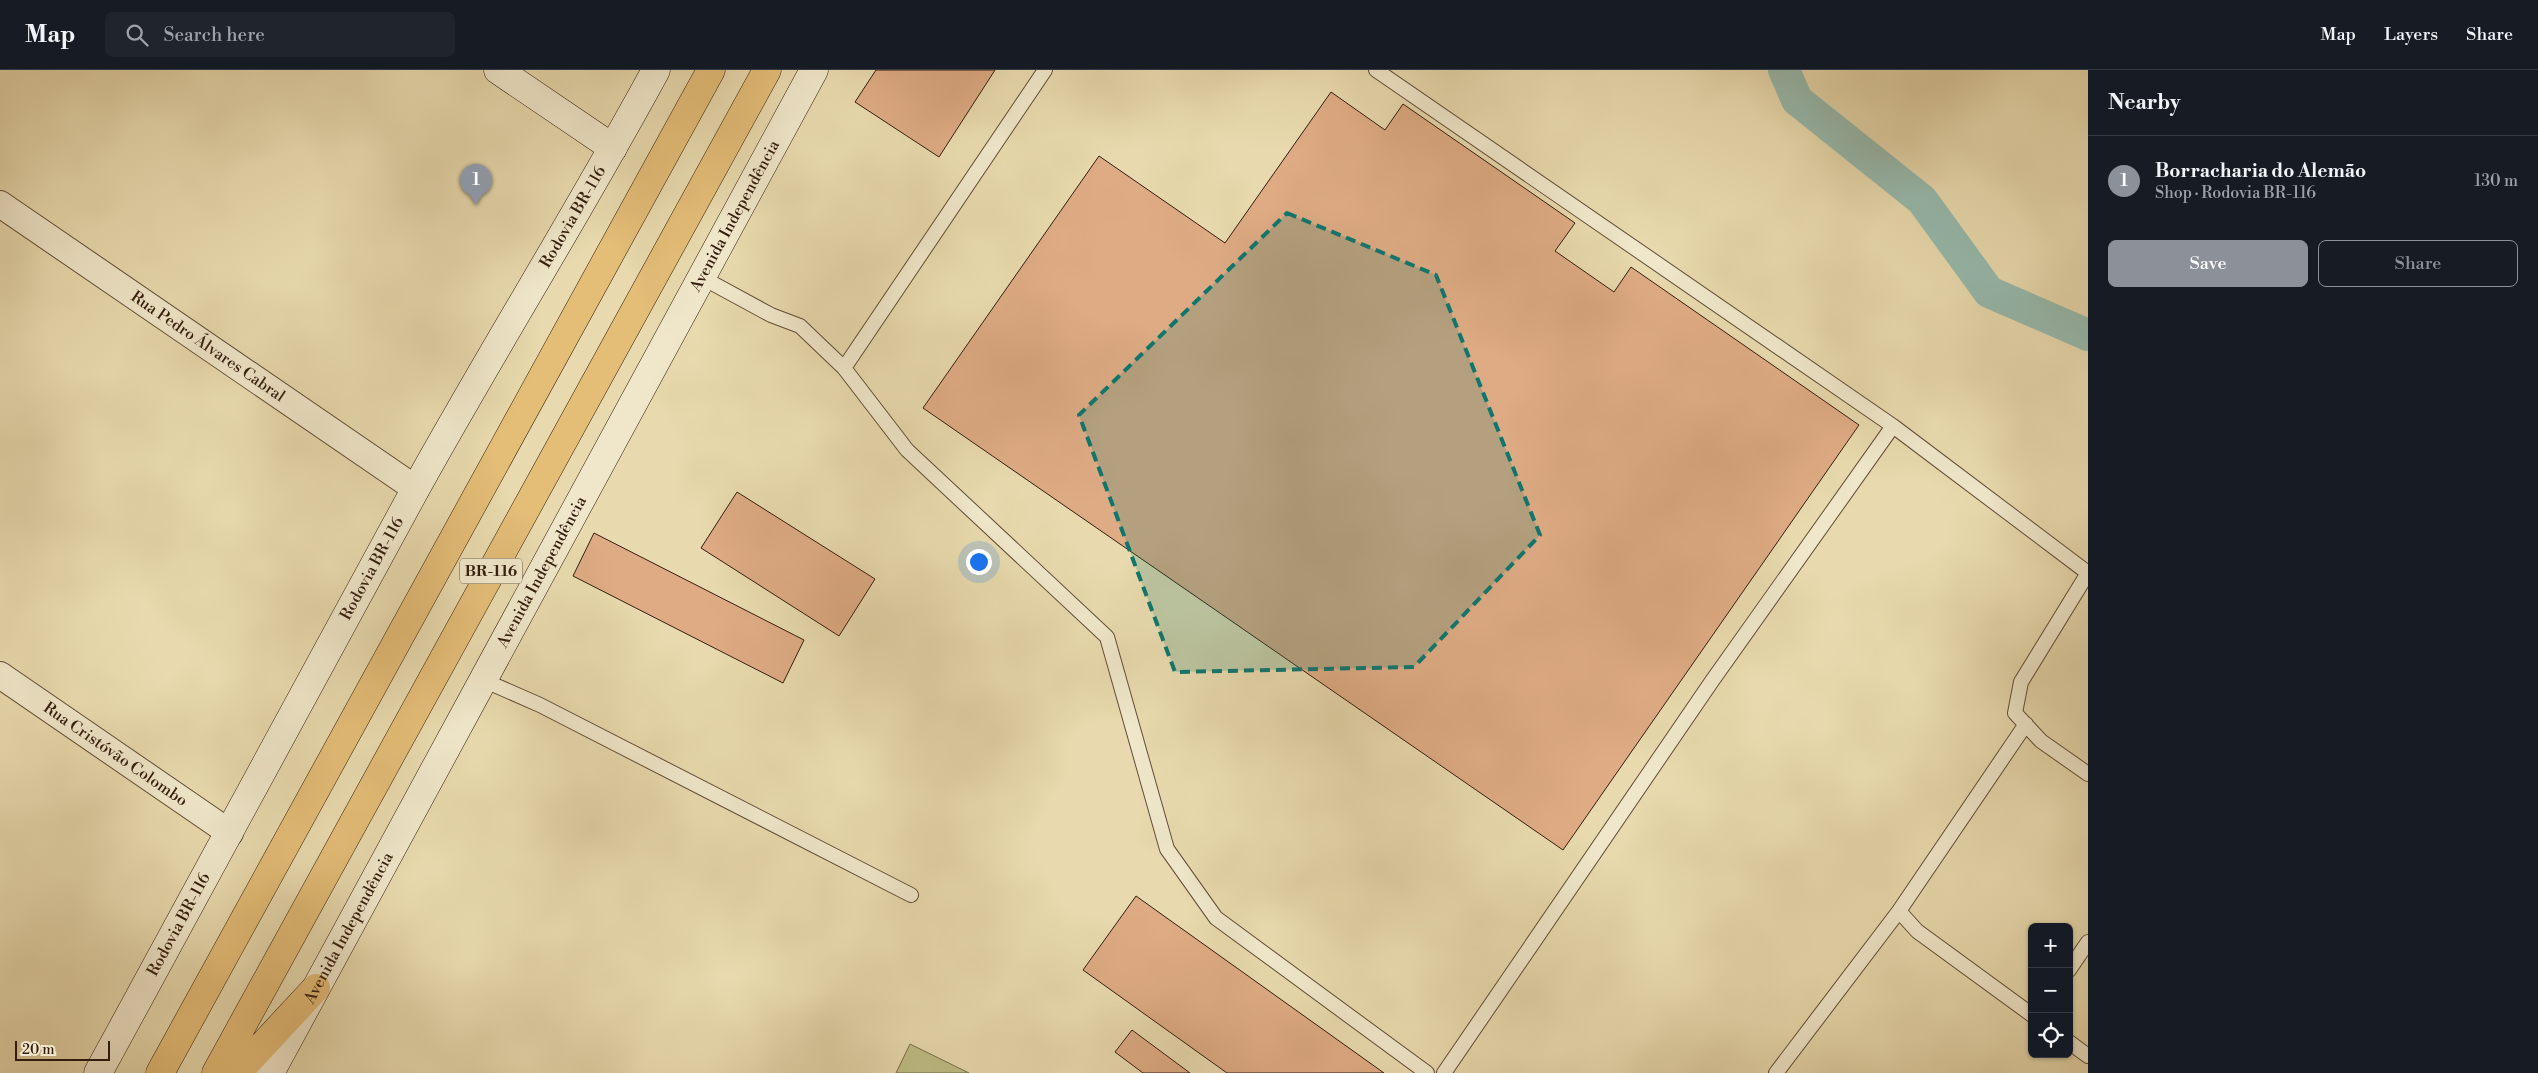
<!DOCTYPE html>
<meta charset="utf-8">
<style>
body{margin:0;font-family:"Libre Bodoni",serif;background:#20242c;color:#f1f3f6}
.controls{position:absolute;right:15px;bottom:15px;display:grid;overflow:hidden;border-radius:8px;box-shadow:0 1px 4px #0004}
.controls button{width:45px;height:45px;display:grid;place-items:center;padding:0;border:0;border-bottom:1px solid #363941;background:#171b24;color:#f1f3f6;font:25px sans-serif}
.scale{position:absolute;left:15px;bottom:12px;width:95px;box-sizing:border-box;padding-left:5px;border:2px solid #341d0e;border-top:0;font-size:14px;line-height:18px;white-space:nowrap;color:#341d0e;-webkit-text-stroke:4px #f0e7ca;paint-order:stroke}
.you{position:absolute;left:978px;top:491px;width:18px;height:18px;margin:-12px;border:4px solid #fff;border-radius:50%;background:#1a73e8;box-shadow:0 0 0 8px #1a73e833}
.badge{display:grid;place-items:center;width:32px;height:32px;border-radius:50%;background:#8c9099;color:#fff;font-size:16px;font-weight:700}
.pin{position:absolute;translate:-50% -41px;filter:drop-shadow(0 1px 2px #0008)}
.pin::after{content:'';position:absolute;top:26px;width:18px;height:15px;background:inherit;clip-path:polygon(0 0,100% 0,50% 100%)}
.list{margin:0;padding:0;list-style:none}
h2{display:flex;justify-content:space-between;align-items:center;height:65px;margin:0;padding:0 20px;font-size:21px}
h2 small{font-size:16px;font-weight:400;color:#9ea1a6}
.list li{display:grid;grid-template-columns:32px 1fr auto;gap:15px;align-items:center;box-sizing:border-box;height:90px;padding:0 20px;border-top:1px solid #363941}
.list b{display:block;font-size:19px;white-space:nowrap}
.list p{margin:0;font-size:16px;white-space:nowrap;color:#9ea1a6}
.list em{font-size:16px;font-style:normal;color:#9ea1a6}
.actions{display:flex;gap:10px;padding:15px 20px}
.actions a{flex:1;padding:11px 0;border:1px solid #8c9099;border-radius:8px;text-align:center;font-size:18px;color:#8c9099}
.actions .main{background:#8c9099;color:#fff}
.icon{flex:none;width:28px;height:28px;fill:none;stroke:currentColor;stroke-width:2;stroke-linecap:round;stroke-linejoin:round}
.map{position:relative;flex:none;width:2088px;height:1003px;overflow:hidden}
header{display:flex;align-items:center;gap:30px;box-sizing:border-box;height:70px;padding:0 25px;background:#171b24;border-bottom:1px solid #363941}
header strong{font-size:24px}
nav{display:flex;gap:28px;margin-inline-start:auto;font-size:18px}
.search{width:350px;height:45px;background:#20242c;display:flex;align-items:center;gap:12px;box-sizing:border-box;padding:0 18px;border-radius:8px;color:#9ea1a6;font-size:19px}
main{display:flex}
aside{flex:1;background:#171b24}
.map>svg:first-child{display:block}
</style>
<header>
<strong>Map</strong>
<div class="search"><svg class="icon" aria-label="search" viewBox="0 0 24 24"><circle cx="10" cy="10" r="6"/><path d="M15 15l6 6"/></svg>Search here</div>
<nav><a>Map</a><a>Layers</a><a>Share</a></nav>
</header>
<main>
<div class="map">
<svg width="2088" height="1003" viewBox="0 0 2088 1003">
<rect width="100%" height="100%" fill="#e8daae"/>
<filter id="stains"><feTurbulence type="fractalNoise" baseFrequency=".004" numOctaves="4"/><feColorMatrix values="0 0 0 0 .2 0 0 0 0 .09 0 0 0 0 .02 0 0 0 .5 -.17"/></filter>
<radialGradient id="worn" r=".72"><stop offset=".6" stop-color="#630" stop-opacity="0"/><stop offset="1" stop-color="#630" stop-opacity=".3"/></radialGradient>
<path fill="#bebd85" stroke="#796d4a" d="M910 974 969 1003H896Z"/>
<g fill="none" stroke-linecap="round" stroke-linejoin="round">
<path stroke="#97baad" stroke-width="32" d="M1784 0 1797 30 1922 130 1989 222 2088 265"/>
</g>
<path fill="#deab84" stroke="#341d0e" d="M876 0H995L939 87 855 32Z
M1331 22 1385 60 1403 34 1575 153 1555 181 1614 222 1631 197 1859 355 1563 780 923 338 1099 86 1225 173Z
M737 422 875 509 839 566 701 478Z
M594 463 804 570 783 613 573 506Z
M1136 826 1384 1003H1227L1083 900Z
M1132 960 1190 1003H1143L1115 982Z"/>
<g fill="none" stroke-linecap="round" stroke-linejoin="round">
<g stroke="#614c36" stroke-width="16">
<path id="lane" d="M1376 0 1893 356
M701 207 771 245 800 256 844 298 1045 0
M844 298 907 380 1107 567 1167 779 1216 848 1427 1003
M2088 503 2021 612 2015 643 2041 671 2088 704
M483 610 540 635 911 825
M1899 841 2026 654
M2069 900 2088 872
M2069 972 2088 986
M1444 1003 1712 611 1893 356 2088 503
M1776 1003 1899 841 1917 861 2032 945"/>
</g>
<g stroke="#614c36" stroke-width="28">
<g id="street">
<path id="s1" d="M0 134 416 419"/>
<path id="s2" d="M0 605 230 763"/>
</g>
</g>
<g stroke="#341d0e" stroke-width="29">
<g id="secondary">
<path d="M498 0 613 78"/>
<path id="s3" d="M98 1003C204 809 308 614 415 420 493 279 579 142 656 0"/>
<path id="s4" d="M270 1003 814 0"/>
</g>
</g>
<g stroke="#341d0e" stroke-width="29">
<path id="highway" d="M160 1003 711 0
M216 1003 767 0
M237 1003 316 918"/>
</g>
<use href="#lane" stroke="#f0e7ca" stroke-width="14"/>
<use href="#street" stroke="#f0e7ca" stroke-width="26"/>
<use href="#secondary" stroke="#f0e7ca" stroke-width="28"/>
<use href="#highway" stroke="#e4bd77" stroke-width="28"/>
</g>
<path fill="#0f766e" fill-opacity="0.2" stroke="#0f766e" stroke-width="4" stroke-dasharray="10 6" stroke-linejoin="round" d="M1287 143 1436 205 1540 465 1414 597 1175 602 1079 345Z"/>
<g text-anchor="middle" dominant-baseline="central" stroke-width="5" stroke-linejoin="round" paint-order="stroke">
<rect fill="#f0e7ca" stroke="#6c5a46" stroke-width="1" x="460" y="488.5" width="62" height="25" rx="4"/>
<g font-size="15" font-weight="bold" fill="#341d0e">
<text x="491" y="501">BR-116</text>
</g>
<g font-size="16" fill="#341d0e" stroke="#f0e7ca">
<text stroke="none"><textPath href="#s4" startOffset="975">Avenida Independência</textPath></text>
<text stroke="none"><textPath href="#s3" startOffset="979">Rodovia BR-116</textPath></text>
<text stroke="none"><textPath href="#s1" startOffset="252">Rua Pedro Álvares Cabral</textPath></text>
<text stroke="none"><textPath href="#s3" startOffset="574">Rodovia BR-116</textPath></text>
<text stroke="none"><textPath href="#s4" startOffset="570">Avenida Independência</textPath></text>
<text stroke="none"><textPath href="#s2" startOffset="140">Rua Cristóvão Colombo</textPath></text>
<text stroke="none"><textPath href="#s3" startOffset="169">Rodovia BR-116</textPath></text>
<text stroke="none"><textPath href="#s4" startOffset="165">Avenida Independência</textPath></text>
</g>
</g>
<rect width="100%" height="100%" filter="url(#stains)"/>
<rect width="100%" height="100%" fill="url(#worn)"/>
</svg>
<div class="controls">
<button>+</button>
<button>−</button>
<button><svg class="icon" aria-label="locate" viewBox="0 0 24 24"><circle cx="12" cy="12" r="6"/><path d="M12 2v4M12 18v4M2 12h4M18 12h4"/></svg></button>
</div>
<div class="scale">20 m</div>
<div class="you"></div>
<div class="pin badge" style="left:476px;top:135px">1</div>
</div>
<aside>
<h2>Nearby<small></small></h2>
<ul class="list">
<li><span class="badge">1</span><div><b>Borracharia do Alemão</b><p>Shop · Rodovia BR-116</p></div><em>130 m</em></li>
</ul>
<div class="actions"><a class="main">Save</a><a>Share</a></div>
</aside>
</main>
